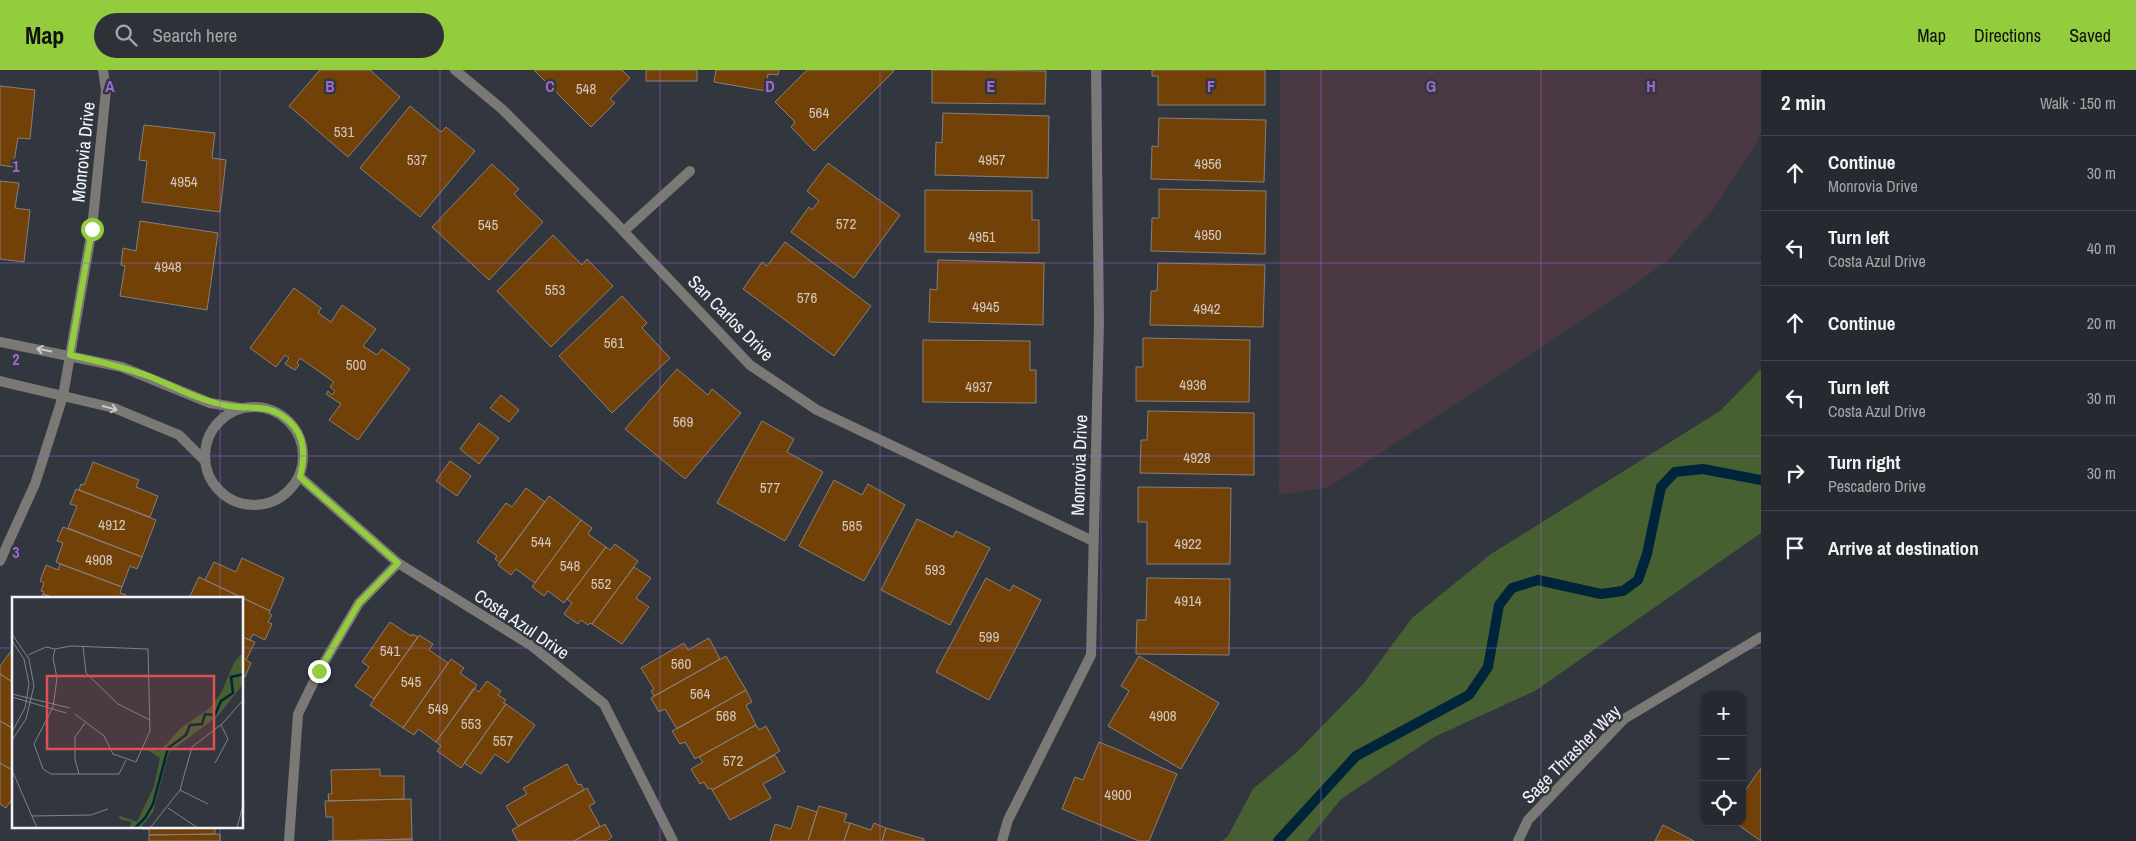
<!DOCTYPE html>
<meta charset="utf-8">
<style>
body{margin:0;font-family:"Archivo Narrow",sans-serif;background:#2e3137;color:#f1f3f6}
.controls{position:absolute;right:15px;bottom:15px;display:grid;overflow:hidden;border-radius:10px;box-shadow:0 1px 4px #0004}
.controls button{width:45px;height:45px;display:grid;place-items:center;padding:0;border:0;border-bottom:1px solid #42454b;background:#26292f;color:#f1f3f6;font:25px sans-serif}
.stop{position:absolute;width:15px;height:15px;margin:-11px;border:4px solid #93cc3d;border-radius:50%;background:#fff}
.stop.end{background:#93cc3d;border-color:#fff;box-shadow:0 1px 5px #0008}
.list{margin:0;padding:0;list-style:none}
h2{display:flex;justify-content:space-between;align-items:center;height:65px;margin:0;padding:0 20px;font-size:21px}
h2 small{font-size:16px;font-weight:400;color:#a4a6aa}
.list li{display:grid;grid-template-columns:32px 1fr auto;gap:15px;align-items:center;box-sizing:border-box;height:75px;padding:0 20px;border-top:1px solid #42454b}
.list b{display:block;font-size:19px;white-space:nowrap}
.list p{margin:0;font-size:16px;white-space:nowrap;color:#a4a6aa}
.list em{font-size:16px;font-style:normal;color:#a4a6aa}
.icon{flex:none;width:28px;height:28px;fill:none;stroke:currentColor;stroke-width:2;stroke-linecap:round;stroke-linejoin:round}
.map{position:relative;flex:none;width:1761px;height:771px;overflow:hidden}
header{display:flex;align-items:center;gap:30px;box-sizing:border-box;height:70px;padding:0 25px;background:#93cc3d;color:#111}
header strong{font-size:24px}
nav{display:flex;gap:28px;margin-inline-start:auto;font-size:18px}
.search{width:350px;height:45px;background:#2e3137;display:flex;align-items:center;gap:12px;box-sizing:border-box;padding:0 18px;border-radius:28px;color:#a4a6aa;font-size:19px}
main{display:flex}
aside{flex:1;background:#26292f}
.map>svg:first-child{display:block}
</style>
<header>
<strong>Map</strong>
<div class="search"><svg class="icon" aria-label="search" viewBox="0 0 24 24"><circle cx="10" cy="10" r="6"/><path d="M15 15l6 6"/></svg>Search here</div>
<nav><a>Map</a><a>Directions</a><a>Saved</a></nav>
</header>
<main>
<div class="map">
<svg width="1761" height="771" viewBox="0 0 1761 771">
<rect width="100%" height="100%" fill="#32373f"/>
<path fill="#4a3843" d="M1280 0H1761V62L1754 77 1713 140 1668 190 1607 234 1329 417 1279 425Z"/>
<path fill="#476032" d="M1761 299V463L1535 621 1434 667 1341 729 1307 771H1222L1228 766 1253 719 1296 683 1364 613 1412 548 1491 484 1720 341Z"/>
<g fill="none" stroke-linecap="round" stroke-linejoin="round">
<path stroke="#002439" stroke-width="10" d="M1278 771 1356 686 1469 625 1488 597 1499 535 1512 518 1538 510 1601 524 1623 521 1638 510 1647 484 1661 417 1675 402 1703 399 1761 410"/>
</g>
<path fill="#724108" stroke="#887f78" d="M320 0H370L400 27 348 87 289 36Z
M534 0H622L630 8 610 29 615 33 591 57Z
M646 0H697V11H646Z
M716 0H779L778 5 768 4 766 21 714 12Z
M807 0H893L894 1 814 81 791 57 795 52 775 32Z
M932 0 1046 1 1045 34 932 33Z
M1152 0H1265V35H1158V6H1152Z
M0 16 35 20 30 69 18 68 13 97 0 95Z
M410 36 441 62 446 57 475 81 420 147 360 98Z
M943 43 1049 46 1048 108 935 105 936 72 942 73Z
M1159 48 1266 50 1264 112 1151 109 1152 76 1158 77Z
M144 55 215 63 212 88 226 90 220 142 142 132 147 91 139 90Z
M828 93 900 145 854 208 791 162 809 137 812 140 819 131 807 121Z
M492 94 519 119 514 124 543 152 489 210 432 157Z
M0 111 19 113 15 138 30 140 24 192 0 189Z
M1159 119 1266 121 1265 184 1151 181 1152 148H1159Z
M925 120 1032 121V150H1039V183L925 182Z
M140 151 218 163 207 240 120 226 125 196 121 195 123 178 136 181Z
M553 165 582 195 587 189 613 216 551 277 497 221Z
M785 172 871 236 834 286 743 219 762 192 767 196Z
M938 190 1044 193 1043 255 929 252 930 219 937 220Z
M1158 193 1265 195 1263 257 1150 255 1151 221H1157Z
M294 218 321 238 318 243 331 252 342 235 376 259 363 276 377 285 382 279 410 299 358 370 329 350 341 334 326 324 328 321 332 325 335 321 330 317 334 312 300 288 297 293 299 295 295 300 285 294 289 288 285 285 276 297 250 278Z
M622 226 647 253 642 258 670 288 612 343 559 286Z
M1143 268 1250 270 1249 332 1136 331V297H1143Z
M923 270 1030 271V300H1036V333L923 332Z
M677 299 708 325 712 319 741 343 685 409 625 359Z
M501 325 519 340 509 352 490 338Z
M1148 341 1254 343V405L1140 403 1141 370H1147Z
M762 351 794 369 787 382 823 402 785 471 717 433Z
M479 353 499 368 479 394 460 379Z
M450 391 471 406 457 426 436 411Z
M93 392 139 410 136 417 158 426 150 447 79 420 81 414 84 415Z
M834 410 862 425 868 414 905 435 864 511 799 476Z
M1138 417 1231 418 1230 494H1147V452H1138Z
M526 418 545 432 500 493 495 489 497 486 477 472 506 433 512 437Z
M76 419 156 450 142 487 68 458 77 436 70 434Z
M549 426 581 450 535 513 516 499 511 505 498 495Z
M917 449 953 467 956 461 990 478 950 555 881 520Z
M581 450 592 458 588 464 606 477 564 533 548 521 544 526 532 517Z
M63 457 142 487 137 499 130 496 122 517 56 492 63 473 57 471Z
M615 474 638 491 592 554 590 553 588 555 581 550 578 554 564 544 572 533 567 529 606 477 610 480Z
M242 488 284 508 270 541 205 510 214 492 236 502Z
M60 494 122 517 120 523 126 525 125 528H55L43 524 44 522 41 521 44 513 40 511 46 495 58 500Z
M634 497 651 508 636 528 649 537 622 574 592 554Z
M199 507 270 541 269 543 272 545 268 552 272 554 265 570 253 564 250 570 242 567V528H189Z
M986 508 1010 521 1013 515 1041 530 989 630 936 602Z
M1147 508 1230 509 1229 585 1136 584 1137 550H1146Z
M43 524 55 528H41Z
M390 552 411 566 412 564 418 567 374 629 355 616 369 597 362 592Z
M419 565 433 574 429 580 448 593 403 658 370 635Z
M242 567 255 572 246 590 251 593 245 607 242 606Z
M709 568 720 589 654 626 651 621 654 619 641 598 684 573 688 580Z
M14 577V613L0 604V596Z
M726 586 746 620 677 659 665 639 659 642 651 628Z
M1139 586 1219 633 1181 699 1108 656 1129 621 1121 616Z
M451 589 464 598 460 603 477 615 436 672 418 659 414 665 403 658Z
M0 604 14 613V659L0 651Z
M487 611 501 621 498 625 506 630 503 633 506 634 461 698 437 681 441 676 436 672 474 618 479 622Z
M746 620 752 632 746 635 756 655 695 689 685 672 680 674 672 661Z
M506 634 535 655 508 693 495 684 481 704 464 693Z
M0 651 14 659V701L0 693Z
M756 655 759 660 766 656 780 681 712 720 711 718 708 719 704 712 700 714 691 699 703 692 699 687Z
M1099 672 1177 704 1149 771H1139L1062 739 1075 707 1083 710Z
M775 685 785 702 763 714 771 728 730 750 712 720Z
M0 693 14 701V726L6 738 0 734Z
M567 694 578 715 581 714 584 720 518 756 506 736 527 724 523 718Z
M1761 698V771L1734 752H1742V725Z
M380 699V706H404V729L329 731 328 724H332L331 700Z
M587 718 595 733 589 736 600 756 574 771H518L512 760Z
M411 729 412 769 333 771V747H326L325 731Z
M798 736 817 742 808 771H770L775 754 791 759Z
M819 736 847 744 844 752 850 753 844 771H808Z
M850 753 871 760 874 753 886 758 882 771H844Z
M605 754 612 767 607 771H574Z
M1663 755 1694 771H1655Z
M142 757H228V758H215V764L149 765V759H142Z
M886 758 924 769V771H882Z
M220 764V771H149V765Z
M412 769V771H328H333Z"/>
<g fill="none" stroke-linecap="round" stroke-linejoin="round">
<path stroke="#7b7975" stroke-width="10" d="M624 161 690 101"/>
<path stroke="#7b7975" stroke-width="10" d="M455 0 502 39 610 147 750 295 817 340 1093 471
M0 272 122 297 210 333 241 338
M0 311 114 338 179 365 205 391
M205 386a49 49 0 1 1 98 0a49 49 0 1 1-98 0Z
M300 407 398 493 532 576 604 634 673 771
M0 491 35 414 63 326 92 159 106 20 103 0
M289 771 298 644 319 601 359 533 398 493
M1002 771 1008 750 1091 585 1099 252 1096 0
M1518 771 1528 750 1624 649 1761 567"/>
</g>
<defs><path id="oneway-shaft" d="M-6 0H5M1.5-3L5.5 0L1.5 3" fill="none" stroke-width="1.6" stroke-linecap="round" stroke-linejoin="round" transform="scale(1.25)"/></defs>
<g stroke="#c8c9cb">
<use href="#oneway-shaft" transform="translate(44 280) rotate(-169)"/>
<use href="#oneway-shaft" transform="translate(110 338) rotate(15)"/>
</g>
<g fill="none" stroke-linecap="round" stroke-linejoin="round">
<path stroke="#93cc3d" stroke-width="6" d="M92 159 70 285C98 291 124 297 151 307 177 318 201 331 229 336 253 340 269 333 289 351 306 366 305 387 300 407L398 493 359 533 319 601"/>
</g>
<path fill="none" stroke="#9e68d0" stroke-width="1" stroke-opacity="0.55" d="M220 0V528M440 0V771M660 0V771M880 0V771M1101 0V771M1321 0V771M1541 0V771M0 193H1761M0 386H1761M0 578H14M242 578H1761M220 757V771"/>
<g text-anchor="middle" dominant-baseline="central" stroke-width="5" stroke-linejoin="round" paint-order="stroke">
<g font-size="15" fill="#d1c7bd">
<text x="586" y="18">548</text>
<text x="819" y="42">564</text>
<text x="344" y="61">531</text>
<text x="417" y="89">537</text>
<text x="992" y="89">4957</text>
<text x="1208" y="93">4956</text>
<text x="184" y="111">4954</text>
<text x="846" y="153">572</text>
<text x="488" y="154">545</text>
<text x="1208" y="164">4950</text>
<text x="982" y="166">4951</text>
<text x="168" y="196">4948</text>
<text x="555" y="219">553</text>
<text x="807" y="227">576</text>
<text x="986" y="236">4945</text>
<text x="1207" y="238">4942</text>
<text x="614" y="272">561</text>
<text x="356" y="294">500</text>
<text x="1193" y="314">4936</text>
<text x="979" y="316">4937</text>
<text x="683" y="351">569</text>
<text x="1197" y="387">4928</text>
<text x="770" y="417">577</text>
<text x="112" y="454">4912</text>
<text x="852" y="455">585</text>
<text x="541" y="471">544</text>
<text x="1188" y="473">4922</text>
<text x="99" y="489">4908</text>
<text x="570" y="495">548</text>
<text x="935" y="499">593</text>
<text x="601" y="513">552</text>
<text x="1188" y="530">4914</text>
<text x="989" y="566">599</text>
<text x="390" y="580">541</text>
<text x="681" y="593">560</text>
<text x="411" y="611">545</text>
<text x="700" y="623">564</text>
<text x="438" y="638">549</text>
<text x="726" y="645">568</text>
<text x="1163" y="645">4908</text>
<text x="471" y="653">553</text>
<text x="503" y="670">557</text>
<text x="733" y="690">572</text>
<text x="1118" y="724">4900</text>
</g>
<g font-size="18" fill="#f1f4f9" stroke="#32373f">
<text transform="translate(83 82) rotate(-84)">Monrovia Drive</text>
<text transform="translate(731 248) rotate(45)">San Carlos Drive</text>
<text transform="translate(1079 395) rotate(-88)">Monrovia Drive</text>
<text transform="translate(522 554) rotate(34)">Costa Azul Drive</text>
<text transform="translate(1571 684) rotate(-45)">Sage Thrasher Way</text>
</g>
</g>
<g transform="translate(12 527)">
<rect width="231" height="231" fill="#32373f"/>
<path d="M231 56V85L228 91 205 120 157 155 141 215 129 230 117 231 120 225 109 223 106 218 125 225 142 189 148 161 134 152 148 154 169 131 198 111 209 96 223 64Z" fill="#476032"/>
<path fill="none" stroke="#002439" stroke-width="2.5" d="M123 231 133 221 141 207 156 151 174 138 178 128 190 127 193 117 203 118 209 104 221 96 219 80 232 77"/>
<path fill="none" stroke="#7e8389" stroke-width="1" d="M0 37 17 62 22 89 14 122 0 143M0 44 12 62 17 87 13 111 0 135M71 50 74 76 106 107 138 123M16 58 34 50 43 52M0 97 58 111M0 100 54 116M63 117 92 139 101 157 124 165 138 134 136 52 59 49 43 52 41 61 45 81 41 110 22 147 31 172 39 177H107L114 163M203 166 216 142 209 128M0 173 25 231M67 177 63 162V140L73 126M168 193 196 207M156 211 186 231M20 219 79 218 96 212M138 231 168 193 180 150 211 126 232 102M225 231 232 204"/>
<path fill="#db5152" fill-opacity="0.15" stroke="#db5152" stroke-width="2.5" d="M35 79H202V152H35Z"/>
<rect width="231" height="231" fill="none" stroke="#f1f4f9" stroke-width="2.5"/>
</g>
<g font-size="16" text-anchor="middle" font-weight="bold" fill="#9e68d0" stroke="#32373f" stroke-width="5" stroke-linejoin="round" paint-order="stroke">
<text x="110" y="22">A</text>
<text x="330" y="22">B</text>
<text x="550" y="22">C</text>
<text x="770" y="22">D</text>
<text x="991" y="22">E</text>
<text x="1211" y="22">F</text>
<text x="1431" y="22">G</text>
<text x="1651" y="22">H</text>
<text x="16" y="102">1</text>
<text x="16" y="295">2</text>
<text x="16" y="488">3</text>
</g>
</svg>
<div class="controls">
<button>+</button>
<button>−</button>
<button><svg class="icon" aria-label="locate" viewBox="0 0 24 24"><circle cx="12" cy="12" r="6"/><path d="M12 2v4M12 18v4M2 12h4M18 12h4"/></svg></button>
</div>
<div class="stop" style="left:92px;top:159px"></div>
<div class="stop end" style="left:319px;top:601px"></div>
</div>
<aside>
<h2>2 min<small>Walk · 150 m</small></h2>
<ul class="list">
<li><svg class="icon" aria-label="ahead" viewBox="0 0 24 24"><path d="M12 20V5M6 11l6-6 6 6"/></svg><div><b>Continue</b><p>Monrovia Drive</p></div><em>30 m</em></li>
<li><svg class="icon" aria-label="left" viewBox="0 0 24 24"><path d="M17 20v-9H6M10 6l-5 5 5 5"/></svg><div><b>Turn left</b><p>Costa Azul Drive</p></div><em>40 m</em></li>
<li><svg class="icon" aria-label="ahead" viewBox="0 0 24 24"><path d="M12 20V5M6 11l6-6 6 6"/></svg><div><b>Continue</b></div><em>20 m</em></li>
<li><svg class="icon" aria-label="left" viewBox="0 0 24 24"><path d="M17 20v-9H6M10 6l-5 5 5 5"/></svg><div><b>Turn left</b><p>Costa Azul Drive</p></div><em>30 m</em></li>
<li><svg class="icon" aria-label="right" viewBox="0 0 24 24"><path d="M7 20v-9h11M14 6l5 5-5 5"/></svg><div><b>Turn right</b><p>Pescadero Drive</p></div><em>30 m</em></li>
<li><svg class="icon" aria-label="arrive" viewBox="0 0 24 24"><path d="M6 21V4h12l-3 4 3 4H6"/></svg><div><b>Arrive at destination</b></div></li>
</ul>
</aside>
</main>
